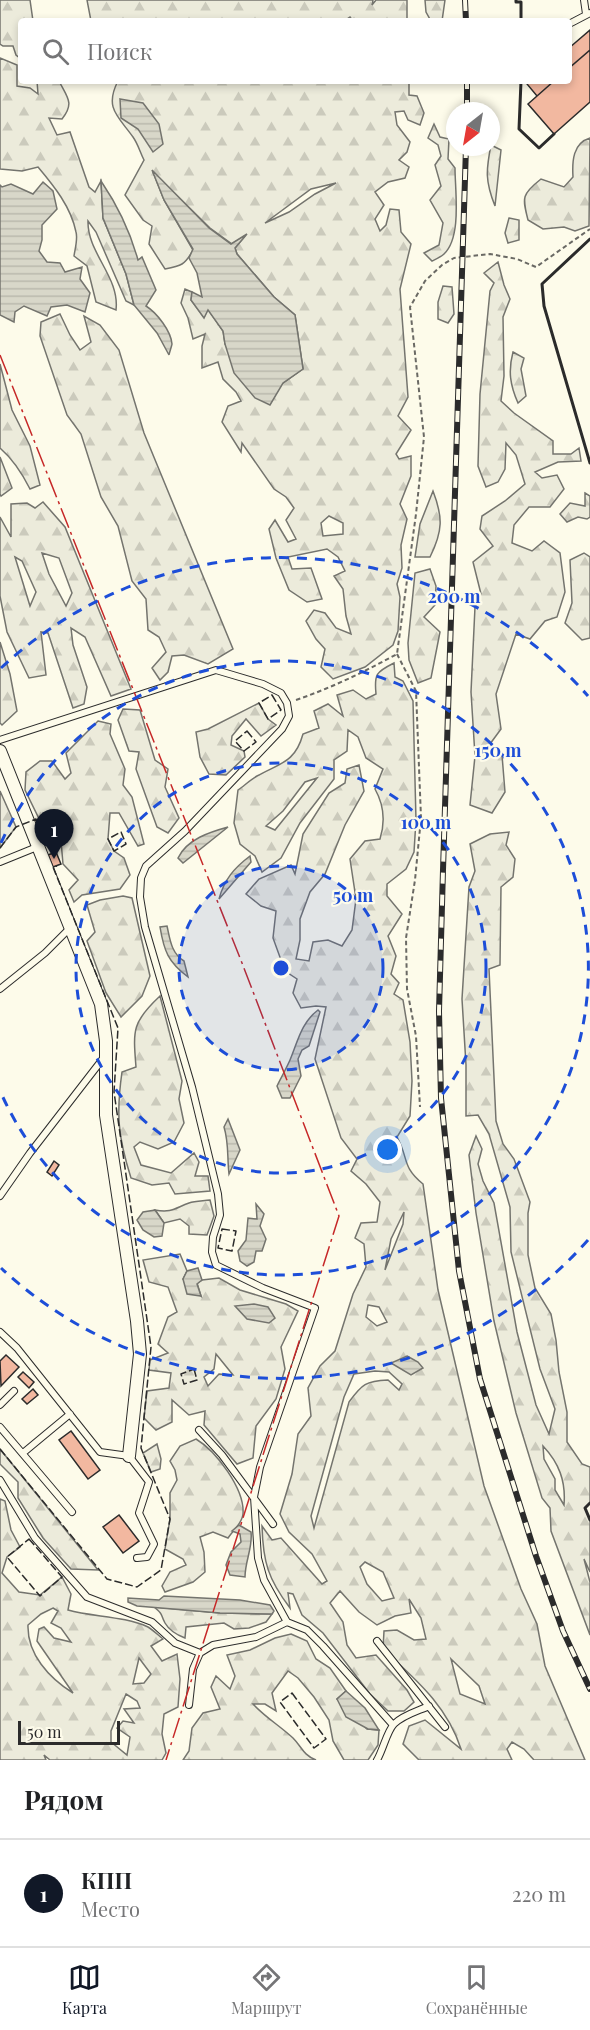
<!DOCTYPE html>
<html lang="ru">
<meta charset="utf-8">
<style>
body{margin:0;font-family:"Playfair Display",serif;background:#f2f2f2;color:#202124}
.compass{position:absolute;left:446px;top:102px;width:54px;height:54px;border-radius:50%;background:#fff;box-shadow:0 3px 9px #0003;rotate:211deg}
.scale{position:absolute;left:18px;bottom:15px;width:102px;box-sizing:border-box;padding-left:6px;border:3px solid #2b2b2b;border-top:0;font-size:16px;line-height:21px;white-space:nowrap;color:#2b2b2b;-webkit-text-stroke:4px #fdfbea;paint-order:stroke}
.you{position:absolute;left:388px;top:1150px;width:21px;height:21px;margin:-15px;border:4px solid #fff;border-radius:50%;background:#1a73e8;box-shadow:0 0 0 9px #1a73e833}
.badge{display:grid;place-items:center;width:39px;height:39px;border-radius:50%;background:#111827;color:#fff;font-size:20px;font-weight:700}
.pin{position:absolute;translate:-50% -50px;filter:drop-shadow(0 2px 3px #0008)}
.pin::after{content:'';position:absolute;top:32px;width:21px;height:18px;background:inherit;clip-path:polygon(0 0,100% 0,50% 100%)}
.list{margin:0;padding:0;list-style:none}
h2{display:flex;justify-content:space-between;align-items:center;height:78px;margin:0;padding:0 24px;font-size:26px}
h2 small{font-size:20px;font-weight:400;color:#757577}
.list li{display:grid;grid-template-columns:39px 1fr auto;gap:18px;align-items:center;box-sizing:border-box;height:108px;padding:0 24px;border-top:2px solid #e0e0e0}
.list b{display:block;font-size:22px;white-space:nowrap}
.list p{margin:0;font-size:20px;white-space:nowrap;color:#757577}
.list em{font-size:20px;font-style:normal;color:#757577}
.icon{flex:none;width:33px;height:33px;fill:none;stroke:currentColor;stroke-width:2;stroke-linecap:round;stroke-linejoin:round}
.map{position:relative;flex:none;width:590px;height:1760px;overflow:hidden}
.search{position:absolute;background:#fff;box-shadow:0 3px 9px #0003;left:18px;right:18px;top:18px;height:66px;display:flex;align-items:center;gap:15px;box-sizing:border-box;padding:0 21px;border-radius:6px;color:#757577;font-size:22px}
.sheet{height:186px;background:#fff}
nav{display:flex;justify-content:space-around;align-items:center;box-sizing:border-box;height:84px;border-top:2px solid #e0e0e0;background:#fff;font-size:16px;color:#757577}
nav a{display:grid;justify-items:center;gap:3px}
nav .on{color:#111827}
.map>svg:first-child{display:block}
</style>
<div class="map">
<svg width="590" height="1760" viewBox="0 0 590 1760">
<defs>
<pattern id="forest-firs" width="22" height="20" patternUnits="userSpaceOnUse" patternTransform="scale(1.5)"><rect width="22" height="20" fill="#ecebdb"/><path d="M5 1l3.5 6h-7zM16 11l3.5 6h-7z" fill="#cbcabc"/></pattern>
<pattern id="water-rules" width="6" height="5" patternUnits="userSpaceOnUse" patternTransform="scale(1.5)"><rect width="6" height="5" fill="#d8d7c9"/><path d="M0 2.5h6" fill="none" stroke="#bab9ad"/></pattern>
</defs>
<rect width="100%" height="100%" fill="#fdfbea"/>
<path fill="url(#forest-firs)" stroke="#74746e" stroke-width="1.5" fill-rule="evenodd" d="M0 0H30L33 21H21V59L16 55 13 46H3L0 44Z
M87 0H373L372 5 376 0H407V21H353L350 17 344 21H91Z
M425 0H445L442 21H431L426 12Z
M0 58 17 65V86L30 88 38 94 37 81H59C67 97 75 103 62 119L49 118 57 135 70 132 89 187 95 192 101 181 103 218 126 274 134 305 126 301 96 232 88 221C87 253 120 277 116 310L96 302 87 266 74 256C75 249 78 239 76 232 71 207 54 186 38 167L22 171 0 169Z
M118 81H409V95L417 96 424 113 420 125 408 120 404 111 395 112 397 125 410 142 407 152 399 160 409 167 405 178 388 182 375 192 384 205 375 219 380 231 386 225 390 209 399 210 401 232 411 244 400 289 408 397 398 416 411 430 396 454 399 459 411 456V476L400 504 407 519 401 545 402 568 397 584 400 597 398 631 393 645 365 667 333 679 321 667 325 649 316 639 306 621 314 610 325 613 336 628 351 634 346 616 343 589 334 576 345 571 338 557 327 549 288 557 292 569 311 568 322 599 307 602 289 590 276 558 269 529 275 520 288 542 296 539 286 520 294 508 286 497 274 489 242 443 241 452 222 422 228 406 241 401 236 392 223 379 218 362 202 368V346L205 334 193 339 188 318 181 303 185 289 192 292 191 300 204 317 208 309 223 331 225 344 283 383 303 369 295 315 274 297 237 254 235 248 245 236 232 244 210 228 153 172 164 200 193 250C185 265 181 266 165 269L149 244 152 226 143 220 125 195 144 160C140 152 138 144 133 137 118 116 104 108 118 81ZM336 183 315 194 289 212 265 223 311 189ZM329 516 343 523V534L323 536 321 523Z
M434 124 440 137 449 139 448 159 455 168C455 191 462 237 444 254 441 257 436 259 432 261L424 253 439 245 443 223 430 200 441 186 435 165 441 156 438 145 428 138Z
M590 138 589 226 575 231 564 227 543 229 528 220C522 197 522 194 541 179L564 187 573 177C572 161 573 143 590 138Z
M491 145 501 150 495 206C485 181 486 170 491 145Z
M509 218 519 220V240L508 243 505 233Z
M498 262 504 285 510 299 503 317 504 376 501 401 514 413 553 441V454H571L579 448 581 461 558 462 535 472 542 478 557 475 564 489 550 507H529L514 525 512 543 532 551 544 541 560 553 565 592 557 617 545 621 530 639 516 634 496 694 501 729 490 744 502 755 505 792 492 813 470 805 475 756 471 692 475 607 481 594 473 562 493 546 480 529 482 516 505 501 525 484 516 455 506 443 505 469 498 482 486 487 478 466 480 394 490 291 494 283 484 273Z
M443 286 452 287 454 314 448 323 438 319V302Z
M60 314 70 335 80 350 91 342 84 316 100 325 119 350 144 433 233 649 208 664 184 655 172 656 168 672 160 680 152 668 166 652 159 637 148 630 146 599 132 581 118 526 101 497 81 434 67 415 40 336 41 322Z
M513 352 524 358 521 369 526 396 518 403C510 385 508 371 513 352Z
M0 364 12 410 30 446 40 485 30 489C22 473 14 460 0 448Z
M0 457 12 488 1 496 0 494Z
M433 491C443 517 443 531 430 557H415L420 524Z
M585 493 590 496V517L587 519 578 517 567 522 560 514 570 503 585 506Z
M43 502 65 527 131 689 111 696 85 637 71 628 73 645 87 687 84 704 73 708 48 633 41 632 46 675 29 678 7 632 0 596V517L11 537V504L27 503 35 508ZM42 553 59 558 72 593 66 606 49 574ZM15 557 22 561 36 592 30 606Z
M584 553 590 557V638L582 640 565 623 572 603 570 560Z
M430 569 436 586 435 605 424 617 440 632 431 678 418 683 409 660 408 643 415 573Z
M0 642 10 674 17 711 2 725 0 723Z
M394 663 395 677 403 681 413 701 416 820 414 852 406 869 387 884V896L402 914 388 936 396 956 391 974 399 983 394 994 403 1000 410 1042 412 1081 410 1116 397 1137C409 1158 401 1166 423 1184L438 1290 484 1486 521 1589 537 1624 545 1666 585 1760H534L524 1749 512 1742 507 1749 512 1760H419L403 1744 409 1726 425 1720 461 1749C447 1705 415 1679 383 1649L384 1631 397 1630 414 1640 426 1639 421 1618 409 1599 411 1613 395 1616 377 1625 359 1612 340 1591 330 1603 343 1622 347 1645 356 1658 376 1655 407 1690 414 1702 404 1711H388L370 1694 323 1633 302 1615 293 1594 288 1593 290 1608C268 1579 263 1562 262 1526L272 1540 281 1538 322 1584 327 1581 312 1554 289 1532 280 1514 292 1474 298 1434 311 1416 308 1388 320 1366 335 1351 353 1294 366 1267 364 1244 355 1238 361 1223 377 1222 380 1202 366 1184 351 1171 357 1159 341 1138 315 1059 326 1007 316 1006 301 1008 293 993 297 979 285 971 273 938 276 911 261 906 246 894 259 879 291 865 295 874 303 834 329 793 345 783 347 769 359 765 364 791 345 825 325 874 310 892 300 919V940L296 959 309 961 313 942 328 940 342 946 352 930 356 899 350 859 365 841 380 839C385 823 384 805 375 789L383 769 366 758 358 737 348 730 347 751 334 760V779L300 823 281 858 262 872 255 856 240 844 234 823 238 790C244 786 250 780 257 776 280 763 295 763 303 734L319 728 314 711 328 704 343 716 337 695 353 690 366 699 376 694C374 674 376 672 394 663ZM317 778 275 830 266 826 283 811 305 782ZM404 1212 403 1224 385 1270 391 1239ZM368 1305 379 1307 387 1322 377 1326 366 1317ZM375 1371 389 1372 402 1384 399 1390 388 1380C366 1381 362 1384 349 1402L314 1528 311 1516 344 1397 354 1374ZM365 1562 383 1572 394 1598 382 1601 367 1584 360 1567ZM451 1659 479 1686 485 1704 460 1694Z
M259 703 268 719 276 725 261 736 246 719 232 736 231 745 244 751 245 757 226 775 209 774 200 757 196 732 208 729Z
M123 709 140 710 155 760 168 769 165 787 179 818 168 833 157 827 136 769 139 752 129 751 118 720Z
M98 721 111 724 110 734 125 769 123 785 132 797 144 844 138 846 119 813H110L108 839 114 851 124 858 130 875 120 889 82 895 74 902 69 890 78 880 63 864 61 841 47 835 25 790 26 772 40 761H52L65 779 71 773 66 753Z
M0 791 16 827 0 848Z
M509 832 506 845 515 859 513 877 501 887 500 965 489 969 496 1121 503 1144 514 1159 530 1202 528 1213V1255L535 1288 551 1314 556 1340 559 1372 567 1412V1442L582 1464 590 1467V1503L585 1508 590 1520V1572L584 1559 590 1582V1635L551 1531 550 1508 542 1498 516 1413 494 1321 476 1213 469 1155 476 1136 482 1149 478 1164 483 1181 494 1203 517 1332 536 1405 549 1434 555 1409 540 1369 511 1252 510 1207 489 1134 478 1115 466 1116V1065L462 999 469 887 475 871 470 844 490 834ZM543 1446C559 1463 566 1481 564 1505L555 1490V1479L544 1459Z
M123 896 132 898 150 976 142 996 121 1017 106 993 87 941 95 932 87 905 100 900Z
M160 996 182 1081 179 1099 184 1123 174 1142 158 1149 140 1142 134 1147 141 1165 171 1173 194 1153 199 1162 195 1176H208L210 1191 175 1194 169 1183 152 1185 131 1178C118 1137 116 1114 122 1072L136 1067C133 1030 132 1022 160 996Z
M210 1200 214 1216 207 1235 189 1234V1226L180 1219 164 1223 155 1210C172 1213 175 1208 189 1203 195 1201 203 1201 210 1200Z
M180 1254 187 1271 183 1279 201 1296 197 1283 202 1280 219 1278 240 1290 286 1304 298 1311 281 1347 285 1369 276 1399 256 1426 253 1458 237 1464 204 1425 205 1411 189 1415 172 1400V1422L156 1430 144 1418 147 1391 169 1388 171 1373 149 1370 150 1360 168 1353 158 1344 168 1317 177 1312 168 1287 149 1282 143 1260ZM216 1354 233 1375 219 1374 208 1386 204 1377 214 1369Z
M196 1439C216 1451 245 1489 243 1514 242 1524 233 1530 228 1538L213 1532 200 1537 204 1552 205 1572 193 1582 165 1592 162 1586 170 1572 186 1565 183 1559 165 1549 170 1519V1493L177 1480 175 1470 170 1461 180 1446Z
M157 1444 161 1459 160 1469 151 1472 143 1453Z
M0 1449 98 1570 71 1569 43 1538 18 1498V1482L0 1464Z
M0 1499 5 1501 11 1530 20 1547 7 1557 2 1573 19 1592 40 1595 62 1577 71 1594 68 1610C93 1617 124 1616 148 1627 153 1630 158 1635 163 1639L151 1646 162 1661 177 1654 180 1679 178 1707 164 1714 162 1734 166 1753 162 1760H50L44 1755 46 1760H0ZM53 1608 58 1611 51 1623 61 1628 71 1642 54 1638 44 1627 39 1629 37 1641 73 1693C49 1678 27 1654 28 1625L41 1614ZM139 1658 151 1674 144 1683 133 1684ZM126 1694 137 1701 140 1708 124 1709 134 1723 123 1721 117 1728 130 1737 127 1755 111 1742V1731Z
M154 1607 220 1613 272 1614 266 1622 249 1628 234 1629 224 1623 186 1627 185 1638C177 1635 169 1630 165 1623 160 1614 164 1615 154 1607Z
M291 1634 307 1641 316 1659 330 1668 346 1691 337 1699 367 1729 379 1730 378 1745 368 1760H344L333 1741 329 1720 314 1697 298 1678 288 1671 272 1693 276 1711 265 1704H253C265 1717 280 1726 293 1738 302 1747 303 1755 316 1760H183L189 1751 192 1728 203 1713 220 1709 211 1687 216 1676 230 1689 235 1676 227 1655 250 1650 275 1638Z"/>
<path fill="url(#water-rules)" stroke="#74746e" stroke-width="1.5" d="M120 99 143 103 159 124 163 144 153 152 138 129 121 118Z
M152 170 209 228 231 244 247 234 235 248 237 254 274 297 295 315 303 369 283 383 270 405 255 398 234 373 225 344 223 331 208 310 204 318 191 300 192 292 202 297 197 273 189 258 193 249 164 200Z
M101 181C118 206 130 231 138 260L142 257 156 290 146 306C157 313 171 331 172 344 172 345 169 354 169 355L157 333 134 305 126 274 103 218Z
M43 182 53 191 57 209 42 225V240L39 251 47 262 60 263 65 272 82 267 80 279 90 293 85 312 67 305 51 307 47 316 24 306 15 312 14 322 0 315V185L2 187 11 184 33 194Z
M228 827 183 863 178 858C187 839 210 832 228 827Z
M250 856 251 862 219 899C224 880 234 868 250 856Z
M167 926C170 939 171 953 184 961L188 977C168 962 164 951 160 927Z
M318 1010 320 1012 309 1046 302 1050 298 1059 301 1076 290 1098H282L277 1086C281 1078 286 1069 290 1060 298 1041 301 1023 318 1010Z
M228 1119 240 1150 229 1174C227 1157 229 1143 224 1127Z
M256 1204 264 1214 260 1226 266 1239 262 1251H256L254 1262 247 1266 240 1261 238 1251 246 1240 248 1218 257 1219Z
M155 1210 164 1223 162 1236 154 1237 143 1230 137 1220 143 1212Z
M198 1268 202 1280 197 1284 201 1296 187 1294 183 1279 187 1271Z
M254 1304 268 1307 275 1318 269 1323 247 1319 235 1306Z
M407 1356 418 1362 423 1368 411 1375 391 1363Z
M239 1525 251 1532C253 1547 245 1561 245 1577L230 1575 226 1565 231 1552 241 1542 240 1534 232 1531Z
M164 1596 240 1600 270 1605 274 1611 272 1614 220 1613 137 1606 128 1602V1598L159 1600Z
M346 1691 365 1708 379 1730 368 1729 346 1717 337 1699Z"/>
<path fill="#f2b8a0" stroke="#2b2b2b" stroke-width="1.5" d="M590 30V50L569 68V48Z
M590 50V102L554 134 528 104 554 81H569V68Z
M531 81H554L537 96 527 84Z
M56 852 61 864 53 867 48 855Z
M54 1161 59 1165 52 1176 47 1172Z
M6 1355 19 1367 1 1386 0 1361Z
M23 1372 34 1382 29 1388 18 1377Z
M33 1389 38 1395 27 1404 22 1399Z
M71 1431 100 1470 88 1479 59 1440Z
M119 1515 139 1541 123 1553 103 1527Z"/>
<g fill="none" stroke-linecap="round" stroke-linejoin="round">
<g stroke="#2b2b2b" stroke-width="8">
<path id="service" d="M584 0 586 14
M569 24 590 13
M0 740 216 670 263 684 281 693 287 703 289 716 282 729 185 831 146 866 141 878 140 897 145 927 192 1087 218 1194 220 1215 213 1237 212 1252 216 1265 263 1288 315 1308 260 1467 254 1497 258 1558 264 1580 287 1622
M0 862 37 847
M0 989 45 953 70 928
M0 1196 30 1153 105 1056
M0 1332 17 1348 100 1452 129 1456 149 1482 139 1513 154 1544 147 1557 137 1558
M0 1405 14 1391
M0 1427 72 1512
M199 1430 222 1455 273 1524
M23 1453 70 1414
M0 1480 35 1538 87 1597 152 1622 175 1643 200 1653
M377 1641 445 1727
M189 1705 193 1669 200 1653 213 1645 256 1637 287 1622 307 1630 323 1646 393 1725
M377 1760C383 1750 387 1731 394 1724 403 1715 418 1711 429 1706"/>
</g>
<g stroke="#2b2b2b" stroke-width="14">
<path id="minor" d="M0 751 101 1004 106 1041V1115L137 1321 140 1354 129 1456"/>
</g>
<path stroke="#6a6964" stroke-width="2" stroke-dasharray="4.5 3" stroke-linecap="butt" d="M397 654 416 691 421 818 415 880 406 938 407 989 416 1036 420 1107
M296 700C331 688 364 672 397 654L416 514 424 437 410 307 425 281 442 265 454 258 490 254 517 259 536 267 590 229"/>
<use href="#service" stroke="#fdfbea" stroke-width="6"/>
<use href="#minor" stroke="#fdfbea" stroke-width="12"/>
<g stroke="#2b2b2b" stroke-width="6">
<path id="rail" d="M465 0 466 21
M467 111V81
M466 147 443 870 439 1011 441 1098 459 1271 480 1379 536 1556 563 1631 590 1689"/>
</g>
<use href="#rail" stroke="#fdfbea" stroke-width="4" stroke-dasharray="11" stroke-linecap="butt"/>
<path stroke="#2b2b2b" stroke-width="1.5" stroke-dasharray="8 3" stroke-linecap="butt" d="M272 695 281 710 268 719 259 703Z
M247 731 256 742 244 751 235 741Z
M121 832 126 844 114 851 108 839Z
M0 848 16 827 36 819 48 847 57 854
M222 1229 236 1231 232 1251 218 1248Z
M194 1369 197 1380 184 1384 181 1374Z
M0 1449 107 1579 137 1587 161 1570 170 1519 141 1448 151 1347 114 1092 118 1028 53 867 57 866
M29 1539 62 1577 40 1596 7 1557Z
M292 1693 326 1739 314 1748 280 1702Z"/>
<path stroke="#2b2b2b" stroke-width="3" d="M516 0V2H521V21
M521 81 519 129 539 148 554 134
M590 239 542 284 544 306 590 463
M590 1503 585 1508 590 1520"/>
<path stroke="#c62828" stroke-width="1.5" stroke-dasharray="21 4.5 3 4.5" stroke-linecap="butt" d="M0 355 242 963 339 1216 166 1760"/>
</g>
<circle cx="281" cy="968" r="102" fill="#1d4ed8" fill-opacity=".12"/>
<g fill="none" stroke="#1d4ed8" stroke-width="3" stroke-dasharray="10 8">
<circle cx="281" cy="968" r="102"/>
<circle cx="281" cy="968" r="205"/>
<path d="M1 843A307 307 0 1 1 1 1093"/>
<path d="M588 1240A410 410 0 0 1 1 1268M1 668A410 410 0 0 1 588 696"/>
</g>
<circle cx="281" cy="968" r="9" fill="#1d4ed8" stroke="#fdfbea" stroke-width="3"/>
<g font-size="18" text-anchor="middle" font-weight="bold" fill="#1d4ed8" stroke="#fdfbea" stroke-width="4.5" stroke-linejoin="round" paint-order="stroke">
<text x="454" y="603">200 m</text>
<text x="498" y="757">150 m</text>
<text x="426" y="829">100 m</text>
<text x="353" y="902">50 m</text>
</g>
</svg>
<svg class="compass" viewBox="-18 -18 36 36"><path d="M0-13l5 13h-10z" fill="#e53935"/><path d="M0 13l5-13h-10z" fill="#757577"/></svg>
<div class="scale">50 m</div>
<div class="you"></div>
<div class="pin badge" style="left:54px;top:859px">1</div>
<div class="search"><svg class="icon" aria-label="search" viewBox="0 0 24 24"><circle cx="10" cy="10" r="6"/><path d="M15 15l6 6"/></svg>Поиск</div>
</div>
<section class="sheet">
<h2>Рядом<small></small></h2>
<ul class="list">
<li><span class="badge">1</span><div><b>КПП</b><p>Место</p></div><em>220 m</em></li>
</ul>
</section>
<nav>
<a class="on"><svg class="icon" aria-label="map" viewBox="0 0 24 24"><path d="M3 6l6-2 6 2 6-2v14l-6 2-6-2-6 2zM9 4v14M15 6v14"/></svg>Карта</a>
<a><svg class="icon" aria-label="directions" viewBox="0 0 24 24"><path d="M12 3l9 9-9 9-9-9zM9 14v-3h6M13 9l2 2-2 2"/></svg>Маршрут</a>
<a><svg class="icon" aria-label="saved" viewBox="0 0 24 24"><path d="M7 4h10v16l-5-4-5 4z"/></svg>Сохранённые</a>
</nav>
